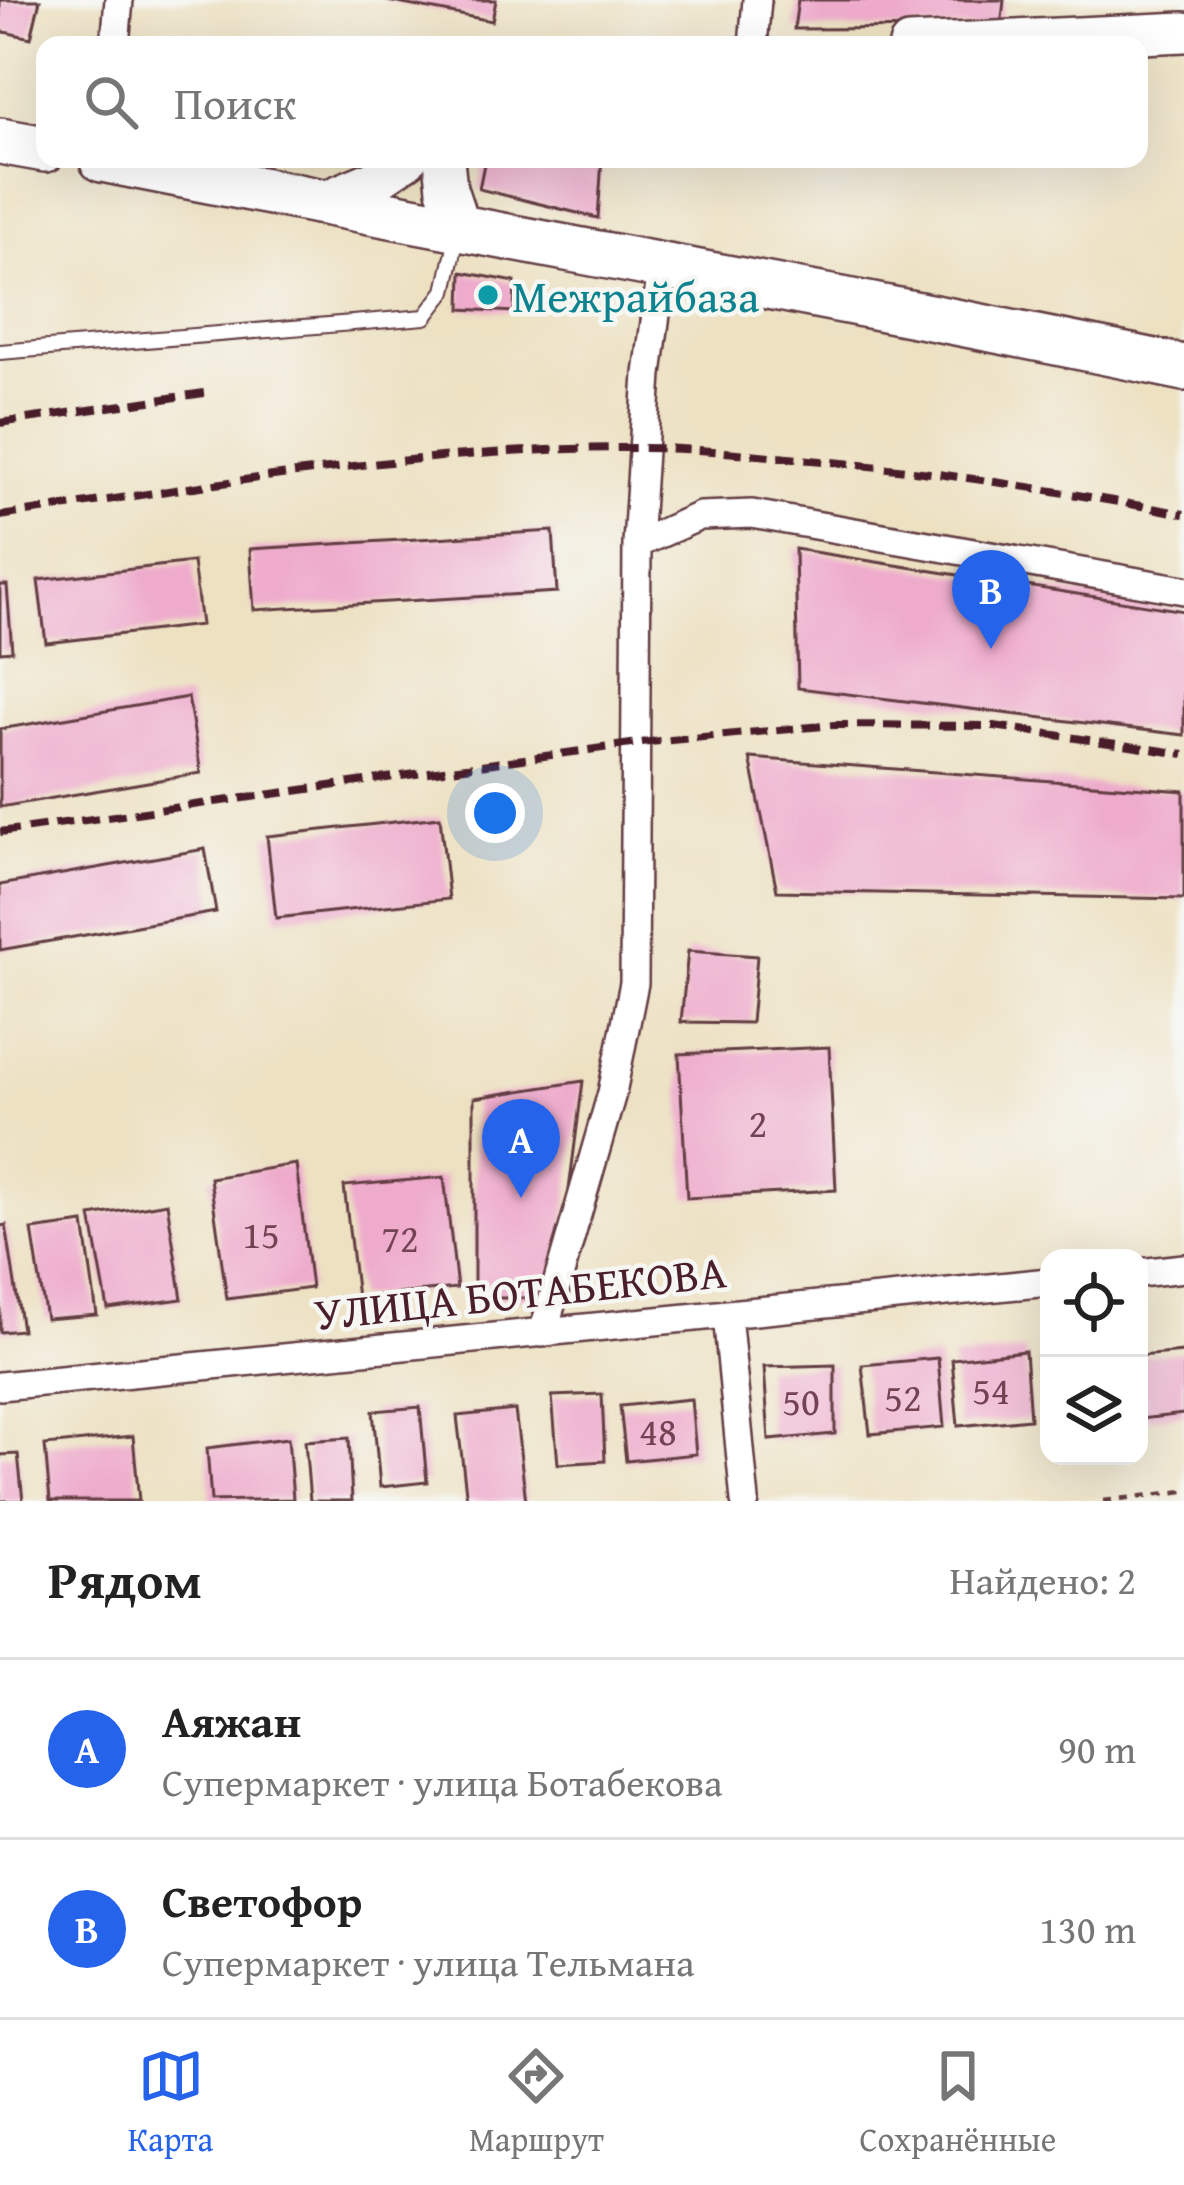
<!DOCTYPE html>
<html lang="ru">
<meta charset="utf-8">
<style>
body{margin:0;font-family:"Gentium Book Plus",serif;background:#f6f6f6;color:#222}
.controls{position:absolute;right:36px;bottom:36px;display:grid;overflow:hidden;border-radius:24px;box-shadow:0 12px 48px #0002}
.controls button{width:108px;height:108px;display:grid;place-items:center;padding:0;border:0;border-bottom:3px solid #e0e0e0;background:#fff;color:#222;font:60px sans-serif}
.you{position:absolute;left:495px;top:813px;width:42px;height:42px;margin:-30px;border:9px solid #fff;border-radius:50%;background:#1a73e8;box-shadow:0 0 0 18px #1a73e833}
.badge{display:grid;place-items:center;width:78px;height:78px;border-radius:50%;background:#2563eb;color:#fff;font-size:39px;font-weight:700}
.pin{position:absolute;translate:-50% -99px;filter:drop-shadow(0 3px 6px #0008)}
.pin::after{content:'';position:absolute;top:63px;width:42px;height:36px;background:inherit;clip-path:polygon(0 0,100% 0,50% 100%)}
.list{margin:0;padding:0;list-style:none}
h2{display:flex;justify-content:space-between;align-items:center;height:156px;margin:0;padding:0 48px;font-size:51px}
h2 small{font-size:39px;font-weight:400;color:#767676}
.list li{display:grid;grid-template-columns:78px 1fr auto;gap:36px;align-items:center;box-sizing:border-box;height:180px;padding:0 48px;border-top:3px solid #e0e0e0}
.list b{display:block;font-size:45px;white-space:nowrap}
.list p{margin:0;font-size:39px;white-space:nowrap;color:#767676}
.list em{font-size:39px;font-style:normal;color:#767676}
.icon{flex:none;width:66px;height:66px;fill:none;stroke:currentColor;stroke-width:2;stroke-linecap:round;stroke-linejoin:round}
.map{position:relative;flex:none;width:1184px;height:1501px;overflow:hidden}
.search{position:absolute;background:#fff;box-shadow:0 12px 48px #0002;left:36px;right:36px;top:36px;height:132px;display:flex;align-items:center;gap:30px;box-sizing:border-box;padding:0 42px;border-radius:24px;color:#767676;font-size:45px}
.sheet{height:516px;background:#fff}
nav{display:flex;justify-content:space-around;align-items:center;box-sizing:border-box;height:168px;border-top:3px solid #e0e0e0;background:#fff;font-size:33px;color:#767676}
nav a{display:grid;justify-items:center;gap:6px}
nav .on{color:#2563eb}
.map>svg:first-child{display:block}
</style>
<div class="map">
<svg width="1184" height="1501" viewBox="0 0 1184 1501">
<rect width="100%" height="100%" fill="#f6f6f2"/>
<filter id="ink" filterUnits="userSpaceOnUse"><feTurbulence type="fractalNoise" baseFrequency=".00833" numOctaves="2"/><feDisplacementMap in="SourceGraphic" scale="24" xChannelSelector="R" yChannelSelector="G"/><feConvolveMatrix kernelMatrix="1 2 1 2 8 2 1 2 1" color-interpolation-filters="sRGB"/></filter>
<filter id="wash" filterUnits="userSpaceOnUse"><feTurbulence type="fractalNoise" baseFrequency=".004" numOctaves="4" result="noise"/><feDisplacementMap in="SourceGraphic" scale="48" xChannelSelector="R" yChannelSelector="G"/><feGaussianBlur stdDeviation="2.7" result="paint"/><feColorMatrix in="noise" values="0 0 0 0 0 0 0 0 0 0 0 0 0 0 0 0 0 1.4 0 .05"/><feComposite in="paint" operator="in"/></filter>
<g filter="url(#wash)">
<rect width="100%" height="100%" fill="#ede1c2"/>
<g id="blocks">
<path fill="#eeabcc" d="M0 0H40L31 38 0 31Z
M382 0H496L492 21Z
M798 0H1004L1001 28 794 29Z
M485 159H602L598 218 479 189Z
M462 272 515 282 514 312 461 309Z
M553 531 557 592 254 610 250 549Z
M795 549 1184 611V735L798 688Z
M193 562 201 625 46 643 38 580Z
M0 585H7L12 651 0 652Z
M188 697 201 773 0 807V729Z
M750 758 1184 791V899L777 891Z
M440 817 449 899 276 918 267 836Z
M205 849 216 912 0 950V885Z
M688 951 757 956 751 1023 681 1022Z
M829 1047 836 1190 687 1198 679 1054Z
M583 1081 555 1298H474V1098Z
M296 1164 311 1288 227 1299 210 1178Z
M444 1177 457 1288 357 1298 344 1186Z
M167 1203 182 1299 108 1309 91 1216Z
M84 1223 97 1315 46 1319 32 1230Z
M6 1225 22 1330 0 1332V1226Z
M1025 1351 1030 1419 958 1426 952 1359Z
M1184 1352V1414L1140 1419 1139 1356Z
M938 1358 944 1427 870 1434 862 1365Z
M1049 1360V1429L1044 1430 1040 1361Z
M835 1365V1434L769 1440 764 1367Z
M602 1394 605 1461 558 1464 552 1396Z
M691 1399 696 1454 626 1461 620 1406Z
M420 1407 427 1482 380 1487 373 1411Z
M515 1410 526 1501H467L457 1416Z
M133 1436 139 1501H50L45 1445Z
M288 1438 293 1499 211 1501 207 1448Z
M349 1438 352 1501H310L305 1441Z
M18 1454 23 1501H0V1455Z"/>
</g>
</g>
<g filter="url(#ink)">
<use href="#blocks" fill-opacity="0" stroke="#623c42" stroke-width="3"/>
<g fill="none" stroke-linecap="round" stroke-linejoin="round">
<g stroke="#623c42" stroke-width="18">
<path id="service" d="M0 352 425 317 445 291 458 233"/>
</g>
<g stroke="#623c42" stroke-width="32">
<path id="minor" d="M115 45 119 0
M753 45 757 0
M637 544 700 516 752 514 1184 590
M1139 1273 1184 1268
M727 1314 745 1501
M543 1333 612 1093 634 983 637 544 648 374 662 269
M0 1386 1049 1282"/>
</g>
<g stroke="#623c42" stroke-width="44">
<path id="secondary" d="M909 45 1184 32
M444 159 447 189 460 228
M317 204 377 179 407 159"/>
</g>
<g stroke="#623c42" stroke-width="50">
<path id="primary" d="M0 141 45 149
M102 159C462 231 824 293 1184 368"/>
</g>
<path stroke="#623c42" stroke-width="4.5" stroke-dasharray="9 9" stroke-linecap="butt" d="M1103 1501 1184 1491"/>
<use href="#service" stroke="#fff" stroke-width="14"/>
<use href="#minor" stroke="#fff" stroke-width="27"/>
<use href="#secondary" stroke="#fff" stroke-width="39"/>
<use href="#primary" stroke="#fff" stroke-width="45"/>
<path stroke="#4a1f2b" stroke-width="8" stroke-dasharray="18 9" stroke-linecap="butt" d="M0 423 204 393
M0 516C213 485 426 447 642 448 690 448 740 453 788 458 921 469 1052 489 1184 514
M0 832 638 743 834 725 994 726 1184 754"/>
</g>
</g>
<circle fill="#0f9aa8" stroke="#f6f6f2" stroke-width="4.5" cx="488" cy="295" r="12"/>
<g text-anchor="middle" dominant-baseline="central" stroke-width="9" stroke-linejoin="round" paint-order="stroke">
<g font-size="39" fill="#734253">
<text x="758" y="1122">2</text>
<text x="261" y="1233">15</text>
<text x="400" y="1237">72</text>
<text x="991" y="1389">54</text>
<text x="903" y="1396">52</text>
<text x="801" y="1400">50</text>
<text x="658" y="1430">48</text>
</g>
<g font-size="45" fill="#0d838f" stroke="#f6f6f2" text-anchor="start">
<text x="512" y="295">Межрайбаза</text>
</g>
<g font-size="45" fill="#4a1f2b" stroke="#f6f6f2">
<text transform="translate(520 1292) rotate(-6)">УЛИЦА БОТАБЕКОВА</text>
</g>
</g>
</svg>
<div class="controls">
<button><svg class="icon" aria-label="locate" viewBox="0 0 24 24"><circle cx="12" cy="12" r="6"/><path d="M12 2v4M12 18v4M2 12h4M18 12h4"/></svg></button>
<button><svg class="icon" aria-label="layers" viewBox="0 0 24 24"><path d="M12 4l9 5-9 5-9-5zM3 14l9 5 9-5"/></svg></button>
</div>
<div class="you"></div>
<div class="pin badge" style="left:521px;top:1198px">A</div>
<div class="pin badge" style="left:991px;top:649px">B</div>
<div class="search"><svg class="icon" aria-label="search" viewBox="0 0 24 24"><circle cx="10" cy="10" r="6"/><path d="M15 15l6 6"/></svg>Поиск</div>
</div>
<section class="sheet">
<h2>Рядом<small>Найдено: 2</small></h2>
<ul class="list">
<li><span class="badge">A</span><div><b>Аяжан</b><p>Супермаркет · улица Ботабекова</p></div><em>90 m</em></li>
<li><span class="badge">B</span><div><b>Светофор</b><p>Супермаркет · улица Тельмана</p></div><em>130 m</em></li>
</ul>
</section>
<nav>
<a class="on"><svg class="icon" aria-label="map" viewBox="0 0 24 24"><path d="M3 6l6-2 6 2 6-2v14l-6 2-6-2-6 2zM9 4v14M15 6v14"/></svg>Карта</a>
<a><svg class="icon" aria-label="directions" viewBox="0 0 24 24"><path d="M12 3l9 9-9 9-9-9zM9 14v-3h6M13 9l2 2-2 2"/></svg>Маршрут</a>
<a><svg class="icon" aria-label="saved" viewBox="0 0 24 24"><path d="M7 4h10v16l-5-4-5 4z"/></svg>Сохранённые</a>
</nav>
